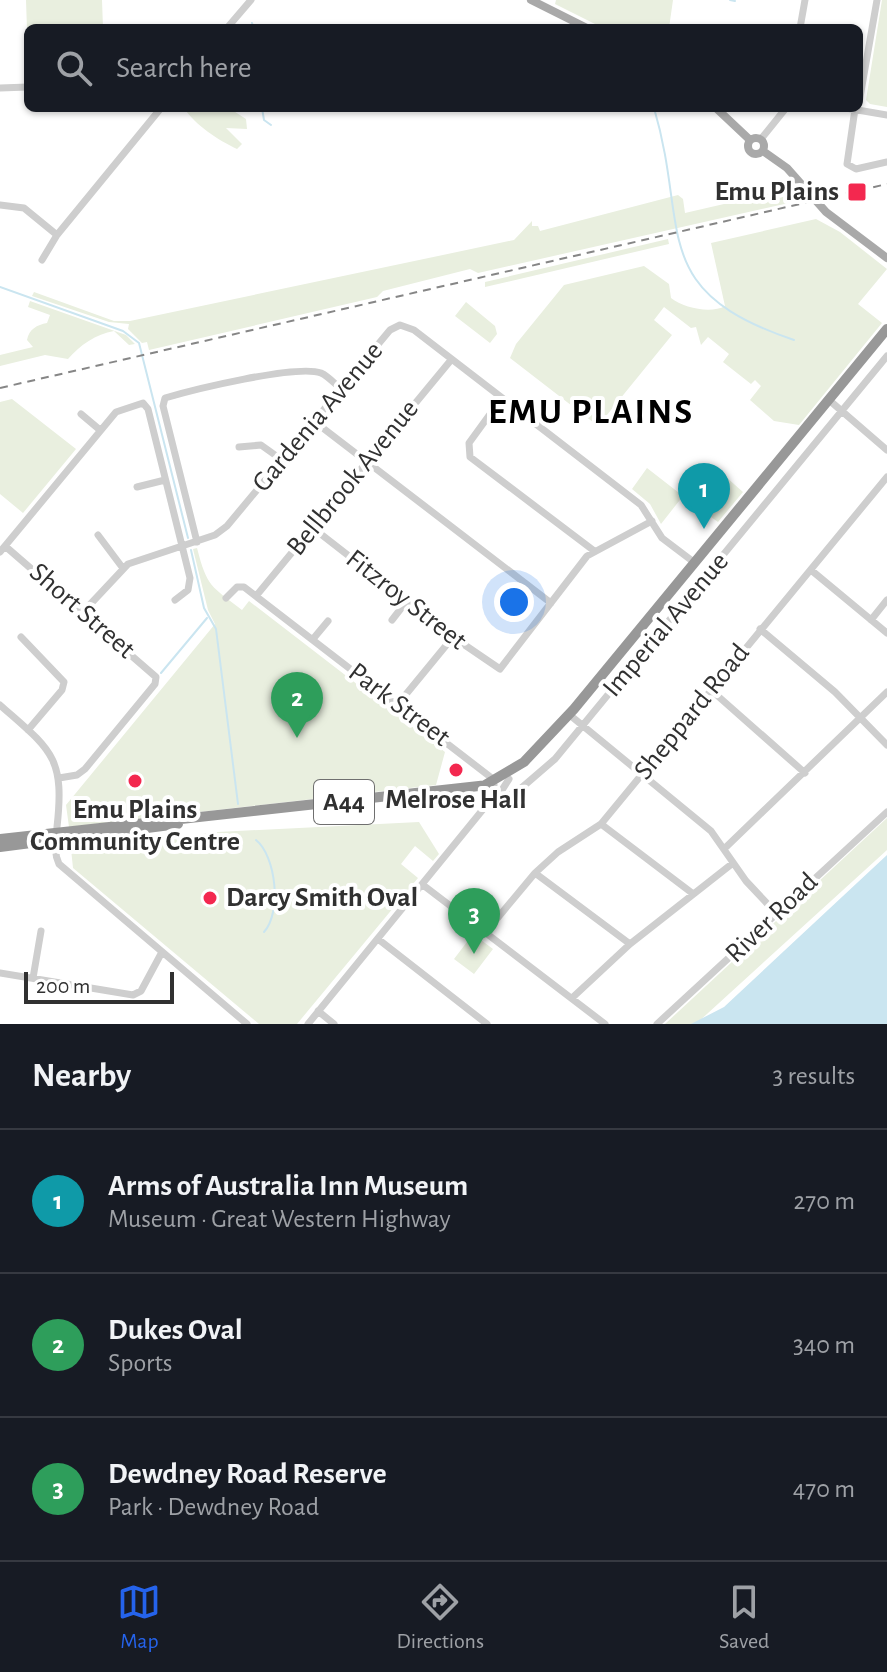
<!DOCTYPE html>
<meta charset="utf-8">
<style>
body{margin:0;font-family:"Alegreya Sans",sans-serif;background:#242831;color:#f1f3f6}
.scale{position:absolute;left:24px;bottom:20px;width:150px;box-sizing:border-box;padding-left:8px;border:4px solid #313131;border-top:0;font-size:22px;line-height:28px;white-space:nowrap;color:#313131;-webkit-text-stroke:6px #fff;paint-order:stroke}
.you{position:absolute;left:514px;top:602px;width:28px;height:28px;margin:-20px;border:6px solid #fff;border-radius:50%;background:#1a73e8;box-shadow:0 0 0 12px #1a73e833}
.badge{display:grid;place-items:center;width:52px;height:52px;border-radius:50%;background:#2563eb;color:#fff;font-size:26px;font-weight:700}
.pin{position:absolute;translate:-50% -66px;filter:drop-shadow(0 2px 4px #0008)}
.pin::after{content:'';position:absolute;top:42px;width:28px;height:24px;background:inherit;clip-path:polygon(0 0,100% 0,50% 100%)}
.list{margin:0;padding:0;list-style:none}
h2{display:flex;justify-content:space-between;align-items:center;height:104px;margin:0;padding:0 32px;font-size:34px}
h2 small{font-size:26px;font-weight:400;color:#9ea1a6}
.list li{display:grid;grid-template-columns:52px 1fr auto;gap:24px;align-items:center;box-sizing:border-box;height:144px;padding:0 32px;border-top:2px solid #363941}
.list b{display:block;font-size:30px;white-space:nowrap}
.list p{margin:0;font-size:26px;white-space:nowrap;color:#9ea1a6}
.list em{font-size:26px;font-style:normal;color:#9ea1a6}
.icon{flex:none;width:44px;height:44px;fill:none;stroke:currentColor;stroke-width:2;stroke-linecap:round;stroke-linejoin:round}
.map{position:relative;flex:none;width:887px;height:1024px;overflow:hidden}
.search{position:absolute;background:#171b24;box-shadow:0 2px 6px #0004;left:24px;right:24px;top:24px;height:88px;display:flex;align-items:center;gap:20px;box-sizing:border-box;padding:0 28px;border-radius:12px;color:#9ea1a6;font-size:30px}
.sheet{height:536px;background:#171b24}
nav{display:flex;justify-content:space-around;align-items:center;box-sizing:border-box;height:112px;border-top:2px solid #363941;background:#171b24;font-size:22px;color:#9ea1a6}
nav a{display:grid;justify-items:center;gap:4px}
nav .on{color:#2563eb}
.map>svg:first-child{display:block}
</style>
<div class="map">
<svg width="887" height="1024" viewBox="0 0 887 1024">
<rect width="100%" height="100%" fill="#fff"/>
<path fill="#e9efdf" d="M26 0H102L103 28 27 30Z
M556 0H673L669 28H603L555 4Z
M882 0H887V107L870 104 866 100Z
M184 108H229L246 119 247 129 226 128 242 144 237 149C218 140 195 125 184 108Z
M771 193 792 194 802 200 478 273 470 269 383 291 377 297 149 350 147 342 142 343 128 329 129 324 109 322 32 296 34 292 114 321H130L514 240 532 221V226H538L540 231 678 195 683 199 685 213Z
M816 219 840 232 887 269 858 304 882 323 799 425 774 421 750 400 761 386 755 380 751 384 723 362 729 354 708 337 701 345 696 327 691 328 664 307 654 320 672 335 598 426 510 358 516 344 564 285 644 266 669 284 671 298C684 308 711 314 725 306L711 243Z
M668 239 669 244 485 287V282Z
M30 301 126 335 135 344 129 345 114 331C96 334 80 345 68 359L45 355 0 366V355L33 347 27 340C29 329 37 325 47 323L50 315 28 307Z
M466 302 495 326 497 334 490 343 455 316Z
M12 399 76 449 23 513 0 494V402Z
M647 468 683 496 661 524 650 504 632 489Z
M726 477 743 492 718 522 700 509Z
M197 548C207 587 211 586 242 610L249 601 445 752 436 785 69 827 66 805 215 624 208 610 193 549Z
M887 818V850L696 1024H665Z
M419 822 439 854 433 861 415 846 401 864 418 878 297 1024H259L73 868 71 849 218 832Z
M473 934 493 949 474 974 454 959Z"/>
<path fill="#cae5f0" d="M887 855V1024H691L724 1007Z"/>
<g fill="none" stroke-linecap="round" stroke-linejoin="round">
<path stroke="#cae5f0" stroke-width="2" d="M730 0 735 1
M252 23 254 28
M262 108 264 120 271 125
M654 108C690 230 646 290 794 340
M0 287 123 331 139 343 188 538
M191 550 204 608 216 629 238 804
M161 673 207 618
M256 840C276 856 282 912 264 932"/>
<path stroke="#cecece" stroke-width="7" d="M227 28 251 0
M800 28 805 0
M0 88 28 87
M859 103 877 0
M846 108 887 115
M855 109 847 164 856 169 887 162
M761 139 786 108
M0 205 24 208 57 235
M42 260 57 235 161 108
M501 399 469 443 470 457 593 550
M829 400 887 450
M81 414 100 430
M315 422 551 603
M239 447 261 445 282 460
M137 487 165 480
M313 528 453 637 500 669 587 556 652 521
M98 535 122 567
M197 542 163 406 165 398C192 390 297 364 321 373 328 376 335 384 341 389
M5 546 156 677 155 684 85 769 77 775 59 778
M0 552 116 412 143 403 148 409 190 578 188 590 175 600
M811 570 887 633
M256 596 451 360
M226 598 237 587H244L493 779
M83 612 128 564 215 535 227 526 390 330 400 325 414 330 641 505 662 538 695 563
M392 620 406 602
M871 620 887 600
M760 629 835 692 887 745
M21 637 64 682 62 690 28 730
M313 639 328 621
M711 690 805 773
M398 704 453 637
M0 705C51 750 65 756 57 827 56 841 53 851 59 864L247 1024
M571 716 711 831 746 881 776 913
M495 801 509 779
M492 806 519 790 555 759 887 356
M601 824 692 893
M724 849 887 692
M535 873 630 944
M423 885 605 1024
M485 933 535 873 558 852 601 824 887 477
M378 939 487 1024
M0 973 133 995 141 991 162 952
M33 978 41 931
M572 998 630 944 733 863
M318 1011 334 1024
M308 1024 489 802 494 785
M657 1024 887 812"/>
<path stroke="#a9a9a9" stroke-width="8" d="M531 0 587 28
M716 108 750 140
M748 146a8 8 0 1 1 16 0a8 8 0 1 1-16 0Z
M763 151 787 168 826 212 887 258"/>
<path stroke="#989898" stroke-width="10" d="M485 785 524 762 574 709 887 329
M0 839 488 785
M0 847 178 824"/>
<path stroke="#868686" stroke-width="2" stroke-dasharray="8 6" stroke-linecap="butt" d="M0 388 887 184"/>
</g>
<g fill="#f3284f" stroke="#fff" stroke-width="3">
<rect x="847" y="182" width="20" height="20" rx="4"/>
<circle cx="456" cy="770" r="8"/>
<circle cx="135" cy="781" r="8"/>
<circle cx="210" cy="898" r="8"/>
</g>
<g text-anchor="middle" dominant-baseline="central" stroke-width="8" stroke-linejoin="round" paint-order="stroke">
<rect fill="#fff" stroke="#6f6f6f" stroke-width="2" x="314" y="780" width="60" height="44" rx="6"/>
<g font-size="26" font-weight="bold" fill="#313131">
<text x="344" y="802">A44</text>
</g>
<g font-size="28" font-weight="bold" fill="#313131" stroke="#fff">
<text x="839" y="192" text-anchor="end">Emu Plains</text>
<text x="456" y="800">Melrose Hall</text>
<text x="135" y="810">Emu Plains<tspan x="135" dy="32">Community Centre</tspan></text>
<text x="226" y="898" text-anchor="start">Darcy Smith Oval</text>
</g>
<g font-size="28" fill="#313131" stroke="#fff">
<text transform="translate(318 417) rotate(-50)">Gardenia Avenue</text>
<text transform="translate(353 478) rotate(-51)">Bellbrook Avenue</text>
<text transform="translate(406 600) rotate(38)">Fitzroy Street</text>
<text transform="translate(82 611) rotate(41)">Short Street</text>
<text transform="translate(666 625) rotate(-50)">Imperial Avenue</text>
<text transform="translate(399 705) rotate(37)">Park Street</text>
<text transform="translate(692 712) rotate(-51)">Sheppard Road</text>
<text transform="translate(772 918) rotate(-44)">River Road</text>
</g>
<g font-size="36" font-weight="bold" letter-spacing="2" fill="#000" stroke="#fff">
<text x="591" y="412">EMU PLAINS</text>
</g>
</g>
</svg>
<div class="scale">200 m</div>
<div class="you"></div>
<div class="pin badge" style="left:704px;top:529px;background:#0f9aa8">1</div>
<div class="pin badge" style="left:297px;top:738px;background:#2e9e5b">2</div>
<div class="pin badge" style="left:474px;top:954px;background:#2e9e5b">3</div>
<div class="search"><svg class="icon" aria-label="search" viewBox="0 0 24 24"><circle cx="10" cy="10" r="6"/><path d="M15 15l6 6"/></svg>Search here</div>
</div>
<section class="sheet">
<h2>Nearby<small>3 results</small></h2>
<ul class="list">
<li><span class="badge" style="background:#0f9aa8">1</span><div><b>Arms of Australia Inn Museum</b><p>Museum · Great Western Highway</p></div><em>270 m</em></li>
<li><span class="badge" style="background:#2e9e5b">2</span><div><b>Dukes Oval</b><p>Sports</p></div><em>340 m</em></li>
<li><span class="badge" style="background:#2e9e5b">3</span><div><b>Dewdney Road Reserve</b><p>Park · Dewdney Road</p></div><em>470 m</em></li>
</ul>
</section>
<nav>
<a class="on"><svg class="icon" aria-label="map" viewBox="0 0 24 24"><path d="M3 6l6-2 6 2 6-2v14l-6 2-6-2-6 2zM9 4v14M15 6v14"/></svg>Map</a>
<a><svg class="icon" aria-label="directions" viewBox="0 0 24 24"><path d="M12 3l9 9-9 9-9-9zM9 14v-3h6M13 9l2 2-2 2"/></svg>Directions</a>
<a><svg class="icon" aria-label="saved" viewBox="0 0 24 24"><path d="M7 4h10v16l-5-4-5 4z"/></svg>Saved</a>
</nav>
